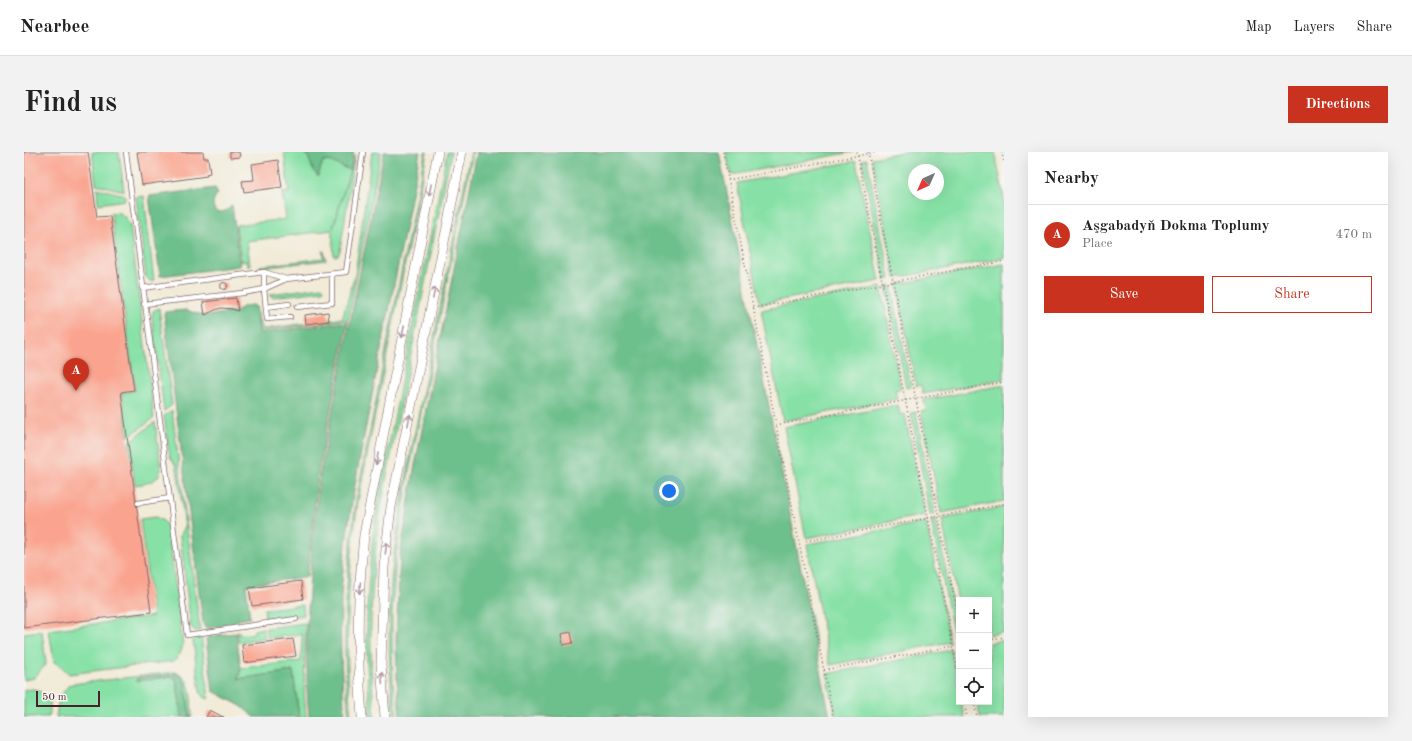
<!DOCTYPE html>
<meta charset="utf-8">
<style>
body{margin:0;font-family:"Old Standard TT",serif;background:#f2f2f2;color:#222}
.controls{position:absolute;right:12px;bottom:12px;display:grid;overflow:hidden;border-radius:0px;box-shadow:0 4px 16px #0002}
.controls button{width:36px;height:36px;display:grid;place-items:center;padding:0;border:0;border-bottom:1px solid #e0e0e0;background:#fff;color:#222;font:20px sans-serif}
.compass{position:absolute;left:884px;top:12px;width:36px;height:36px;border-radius:50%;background:#fff;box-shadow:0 4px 16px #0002;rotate:225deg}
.scale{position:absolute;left:12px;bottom:10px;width:64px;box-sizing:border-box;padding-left:4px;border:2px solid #4a1f2b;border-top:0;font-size:11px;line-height:14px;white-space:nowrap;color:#4a1f2b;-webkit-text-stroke:3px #f6f6f2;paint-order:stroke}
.you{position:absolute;left:645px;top:339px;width:14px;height:14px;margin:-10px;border:3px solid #fff;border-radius:50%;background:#1a73e8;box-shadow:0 0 0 6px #1a73e833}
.badge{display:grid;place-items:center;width:26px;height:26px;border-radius:50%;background:#c8321e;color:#fff;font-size:13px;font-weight:700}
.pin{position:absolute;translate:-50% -33px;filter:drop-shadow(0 1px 2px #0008)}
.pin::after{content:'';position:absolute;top:21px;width:14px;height:12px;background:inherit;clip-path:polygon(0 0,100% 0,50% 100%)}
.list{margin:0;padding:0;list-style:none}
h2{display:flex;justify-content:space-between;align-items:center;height:52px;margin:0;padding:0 16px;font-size:17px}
h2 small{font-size:13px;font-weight:400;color:#767676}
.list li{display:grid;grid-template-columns:26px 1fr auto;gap:12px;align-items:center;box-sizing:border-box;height:60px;padding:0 16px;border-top:1px solid #e0e0e0}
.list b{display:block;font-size:15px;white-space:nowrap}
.list p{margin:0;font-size:13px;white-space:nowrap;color:#767676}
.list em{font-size:13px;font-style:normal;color:#767676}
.actions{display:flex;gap:8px;padding:12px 16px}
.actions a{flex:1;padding:9px 0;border:1px solid #c8321e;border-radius:0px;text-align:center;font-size:14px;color:#c8321e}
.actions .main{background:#c8321e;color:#fff}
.icon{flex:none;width:22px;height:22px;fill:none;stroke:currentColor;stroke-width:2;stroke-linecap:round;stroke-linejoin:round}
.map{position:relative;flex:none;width:980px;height:565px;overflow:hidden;border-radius:0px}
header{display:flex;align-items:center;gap:24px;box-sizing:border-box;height:56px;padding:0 20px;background:#fff;border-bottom:1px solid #e0e0e0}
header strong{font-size:19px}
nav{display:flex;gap:22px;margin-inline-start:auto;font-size:14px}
.intro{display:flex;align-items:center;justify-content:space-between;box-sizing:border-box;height:96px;padding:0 24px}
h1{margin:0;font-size:28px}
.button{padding:10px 18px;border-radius:0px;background:#c8321e;color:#fff;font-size:14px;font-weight:700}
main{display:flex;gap:24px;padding:0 24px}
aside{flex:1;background:#fff;border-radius:0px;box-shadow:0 4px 16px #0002}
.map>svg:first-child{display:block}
</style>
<header>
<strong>Nearbee</strong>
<nav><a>Map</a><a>Layers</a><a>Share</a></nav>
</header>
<div class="intro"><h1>Find us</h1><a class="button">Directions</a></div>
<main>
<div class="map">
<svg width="980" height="565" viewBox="0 0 980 565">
<rect width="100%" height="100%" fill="#f6f6f2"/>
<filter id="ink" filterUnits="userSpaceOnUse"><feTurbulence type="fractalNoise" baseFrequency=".025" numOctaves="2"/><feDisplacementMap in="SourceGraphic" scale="8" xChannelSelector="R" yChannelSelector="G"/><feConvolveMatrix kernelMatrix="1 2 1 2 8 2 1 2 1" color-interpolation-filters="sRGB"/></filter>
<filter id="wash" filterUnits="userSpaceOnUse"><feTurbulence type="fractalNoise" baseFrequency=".012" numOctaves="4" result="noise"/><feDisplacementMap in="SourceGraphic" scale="16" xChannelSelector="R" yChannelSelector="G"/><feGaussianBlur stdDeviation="0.9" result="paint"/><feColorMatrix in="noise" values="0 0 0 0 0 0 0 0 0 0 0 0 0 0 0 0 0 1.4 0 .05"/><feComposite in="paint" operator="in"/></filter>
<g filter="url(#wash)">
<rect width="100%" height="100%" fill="#f1ebd8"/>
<path fill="#87e1a6" stroke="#688068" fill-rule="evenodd" d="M68 0H95L100 39 72 32Z
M260 0H280C289 8 284 14 294 24L299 9H305L326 18 309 76 331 3 316 99 314 103 310 104 308 78 223 89 226 113 224 115 223 109 217 110 212 73 262 67 258 41 265 40Z
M348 0H357L324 168 236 179 232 155 236 172 240 177 314 167 316 166 318 167 331 123Z
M401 0H403L334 349C324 421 320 493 327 565H325C317 492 322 421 332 349Z
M423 0H427L357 353C347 424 343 494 351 565H347C339 494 343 424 353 353Z
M447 0H449L385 321 372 403 368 462V485L369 530 373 565H370C364 511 363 456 370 402 377 346 389 290 400 235 416 157 431 78 447 0Z
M702 0H828L707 23Z
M878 0H971L980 47V106L871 126 848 6ZM890 18H914V42H890Z
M843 7 866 127 861 128 838 8Z
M832 9 856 129 736 152 713 31Z
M73 36 101 43V48L74 52Z
M120 44 130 129 127 130 122 125 112 45Z
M93 60 100 64 106 73 130 266 104 285 98 241 111 239 87 61Z
M299 99H300L302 108 236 116V114L300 106Z
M980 112V227L899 242 897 233 892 234 873 132Z
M867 133 887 235 882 236 862 134Z
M298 135 300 137 299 139 248 145 246 144 247 142Z
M857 135 877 237 871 238 873 247 759 269 737 158Z
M135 156 148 253 140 259 128 165 129 159Z
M980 233V349L917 361 897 259 902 258 900 248Z
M874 253 876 263 881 262 901 363 782 386 760 275Z
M148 258 176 478 171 479 167 475 156 384 161 375 153 317 151 312 146 306 140 264Z
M892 260 911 362 906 363 887 261Z
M131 270 137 317C134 331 123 331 111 333L105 290Z
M980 355V480L965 483V448H935V455L918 367Z
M132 365 139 369 144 375 159 493 156 502 150 509 45 522 38 515 30 510 25 478 129 464 116 367Z
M912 368 935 485V488L931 489 907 369Z
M902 370 926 490 806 513 783 392Z
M279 453 280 463 242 469 240 457Z
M282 471 280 536 282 565H275L269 519 214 527 217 516 277 509 278 482 244 486 242 476Z
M239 476 241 486 215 490 213 480 215 479 216 483 230 481V478Z
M18 479 22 512 10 526 0 528V481Z
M177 483 185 547 180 545 176 540 169 489 172 484Z
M980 488V565H956L953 550H965V491Z
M927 498 935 539V550H937L940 565H812L803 522Z
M151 520C169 523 167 551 168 565H166L161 530 151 522 112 528 145 525 152 526 158 565H32L35 546 45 533 48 532Z
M10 537C28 544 27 548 25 565H0V538Z"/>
<path fill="#6dbf8b" stroke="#5c6f5b" d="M280 0H330L326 18 305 9H299L294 24C284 14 289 8 280 0Z
M360 0H396C382 74 367 149 352 223 339 291 324 359 318 429 315 474 317 520 321 565H285L283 537V473L288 392 296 321Z
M453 0H695L806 565H376L373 529 372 486 376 403 389 323Z
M191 36 193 39C193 44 189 47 189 52 190 64 203 61 208 53L216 114 136 124 125 44Z
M229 153 232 155 235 181 324 170 294 321 283 425 222 433 226 466 213 468V472L183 476 181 475 179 472 140 162 141 160 162 158 181 164 214 159 220 154Z
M212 481 217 516 214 527 269 519 275 565H230L217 554 189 539 182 487 187 484Z
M152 522 157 524 161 530 166 565H158L152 526 145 525 112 529 113 526Z"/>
<g id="blocks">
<path fill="#faa48f" d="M0 0H64L73 65 86 64 110 238 97 240 127 460 0 476Z
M113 0H179L180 6H184L186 21 182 22 183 24 118 33Z
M206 0H215L216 5 206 6Z
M254 8 258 35 220 40 218 29 230 28 228 12Z
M196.5 134a3.5 3.5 0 1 1 7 0a3.5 3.5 0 1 1-7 0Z
M212 146 214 159 208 157 197 156 191 158 181 163 179 150Z
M304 160 305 169 282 172 281 163Z
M277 429 279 447 228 454 225 436Z
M547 480 549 491 539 493 537 482Z
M269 487 272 504 220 511 218 493Z
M186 558 197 564 200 565H182Z"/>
</g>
</g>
<g filter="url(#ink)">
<use href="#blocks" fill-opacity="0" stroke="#846668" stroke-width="1"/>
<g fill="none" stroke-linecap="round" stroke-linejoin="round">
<g stroke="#846668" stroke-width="6">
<path id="service" d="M102 0 163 483 272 467
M240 120V137L243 167 266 165
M118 136 240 120 262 127
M120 152 219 141 240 137 262 127 322 120 339 0
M242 155 265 152
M273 155 308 151V122
M114 351 146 346"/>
</g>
<g stroke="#846668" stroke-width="10">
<path id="minor" d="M338 565C335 526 333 487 335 448 336 426 338 405 340 383L414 0
M361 565 357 513 360 415 367 355 438 0"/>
</g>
<path stroke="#846668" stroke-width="1.5" stroke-dasharray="1 3" stroke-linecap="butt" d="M699 0 809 565
M833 0 935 525
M844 0 935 470
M978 0 980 10
M704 28 853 0
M729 156 980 109
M752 273 980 230
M782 389 980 352
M965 488 980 485
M800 518 935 493
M940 550 943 565
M950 550 953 565"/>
<use href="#service" stroke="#fff" stroke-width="4.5"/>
<use href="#minor" stroke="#fff" stroke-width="9"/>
</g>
<defs><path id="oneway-shaft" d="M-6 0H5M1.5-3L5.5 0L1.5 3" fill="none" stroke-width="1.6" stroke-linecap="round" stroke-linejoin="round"/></defs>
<g stroke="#ae9aa0">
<use href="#oneway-shaft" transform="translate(406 38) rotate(101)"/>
<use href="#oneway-shaft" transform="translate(410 141) rotate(-79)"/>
<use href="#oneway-shaft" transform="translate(379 180) rotate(101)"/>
<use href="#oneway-shaft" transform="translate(385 268) rotate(-79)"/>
<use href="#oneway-shaft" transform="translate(353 307) rotate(101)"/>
<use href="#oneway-shaft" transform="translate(362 396) rotate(-83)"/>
<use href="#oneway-shaft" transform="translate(336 436) rotate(94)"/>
<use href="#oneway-shaft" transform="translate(358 526) rotate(-94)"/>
</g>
</g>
</svg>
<div class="controls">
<button>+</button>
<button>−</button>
<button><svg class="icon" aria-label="locate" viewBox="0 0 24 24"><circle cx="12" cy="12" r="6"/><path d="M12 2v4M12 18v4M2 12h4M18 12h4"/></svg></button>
</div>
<svg class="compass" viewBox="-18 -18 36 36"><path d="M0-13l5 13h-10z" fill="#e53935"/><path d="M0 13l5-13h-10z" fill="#767676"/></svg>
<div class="scale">50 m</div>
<div class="you"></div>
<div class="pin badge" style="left:52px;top:239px">A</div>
</div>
<aside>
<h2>Nearby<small></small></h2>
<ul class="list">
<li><span class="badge">A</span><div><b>Aşgabadyň Dokma Toplumy</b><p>Place</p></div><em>470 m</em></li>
</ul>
<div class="actions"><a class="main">Save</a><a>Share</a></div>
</aside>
</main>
